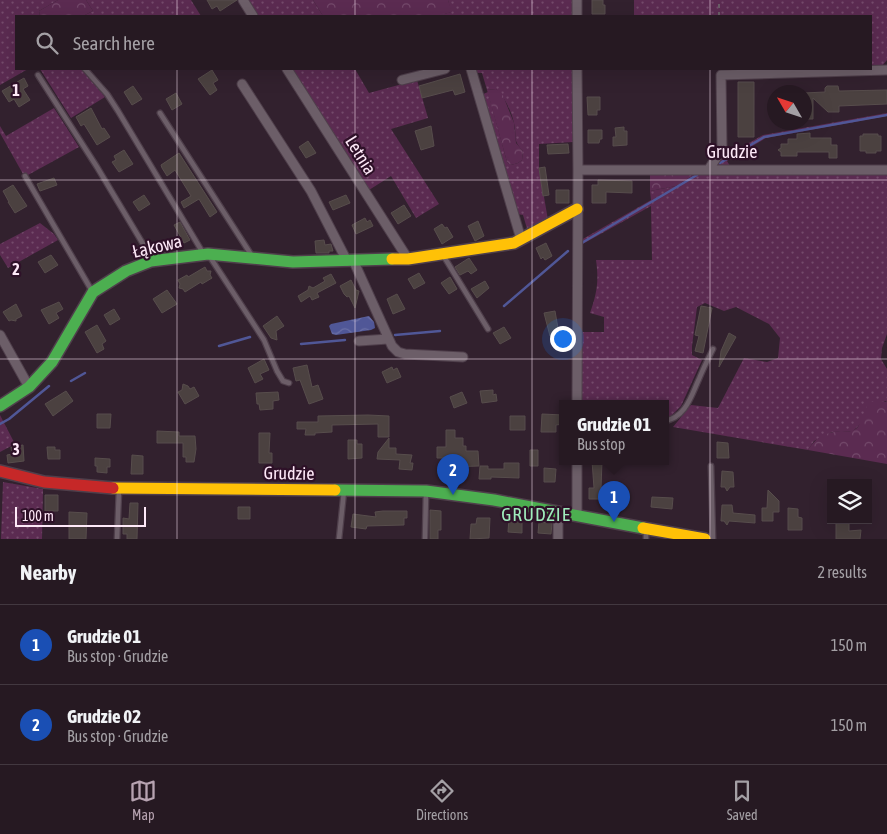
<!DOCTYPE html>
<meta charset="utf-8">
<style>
body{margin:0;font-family:"Asap Condensed",sans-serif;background:#2e222a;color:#f1f3f6}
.controls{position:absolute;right:15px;bottom:15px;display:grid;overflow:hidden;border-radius:0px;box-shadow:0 5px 20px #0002}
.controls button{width:45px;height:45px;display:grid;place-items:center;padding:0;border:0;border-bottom:1px solid #423840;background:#261922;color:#f1f3f6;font:25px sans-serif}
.compass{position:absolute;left:767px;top:85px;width:45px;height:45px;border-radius:50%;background:#261922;box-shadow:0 5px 20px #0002;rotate:309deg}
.scale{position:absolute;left:15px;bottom:12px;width:131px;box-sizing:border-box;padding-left:5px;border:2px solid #fee9f8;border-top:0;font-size:14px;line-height:18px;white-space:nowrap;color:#fee9f8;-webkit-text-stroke:4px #2e1128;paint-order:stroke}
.you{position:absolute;left:562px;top:338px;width:18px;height:18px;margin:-12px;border:4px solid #fff;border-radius:50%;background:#1a73e8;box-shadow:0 0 0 8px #1a73e833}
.badge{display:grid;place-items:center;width:32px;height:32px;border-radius:50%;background:#b7a3b1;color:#fff;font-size:16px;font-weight:700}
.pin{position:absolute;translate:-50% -41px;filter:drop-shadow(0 1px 2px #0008)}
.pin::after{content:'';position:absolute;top:26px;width:18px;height:15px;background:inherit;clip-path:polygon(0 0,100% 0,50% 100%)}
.popup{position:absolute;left:559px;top:400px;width:110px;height:65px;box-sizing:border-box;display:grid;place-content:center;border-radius:0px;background:#261922;filter:drop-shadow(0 1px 4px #0005);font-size:16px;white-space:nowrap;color:#a4a0a5}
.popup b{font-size:19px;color:#f1f3f6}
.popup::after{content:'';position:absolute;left:50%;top:100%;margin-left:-10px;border:10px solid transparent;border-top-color:#261922}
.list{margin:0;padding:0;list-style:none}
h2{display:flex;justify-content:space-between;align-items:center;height:65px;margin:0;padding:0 20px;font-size:21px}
h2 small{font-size:16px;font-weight:400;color:#a4a0a5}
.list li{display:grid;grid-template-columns:32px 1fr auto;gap:15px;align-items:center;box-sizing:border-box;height:80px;padding:0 20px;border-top:1px solid #423840}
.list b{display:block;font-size:19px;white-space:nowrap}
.list p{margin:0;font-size:16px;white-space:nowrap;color:#a4a0a5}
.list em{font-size:16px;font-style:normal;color:#a4a0a5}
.icon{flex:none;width:28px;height:28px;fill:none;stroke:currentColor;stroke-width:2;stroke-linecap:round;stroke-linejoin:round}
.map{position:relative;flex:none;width:887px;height:539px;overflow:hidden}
.search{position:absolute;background:#261922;box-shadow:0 5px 20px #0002;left:15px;right:15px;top:15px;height:55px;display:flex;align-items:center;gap:12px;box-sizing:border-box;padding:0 18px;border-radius:0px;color:#a4a0a5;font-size:19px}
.sheet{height:225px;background:#261922}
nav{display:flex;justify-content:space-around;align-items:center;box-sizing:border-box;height:70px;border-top:1px solid #423840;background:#261922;font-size:14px;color:#a4a0a5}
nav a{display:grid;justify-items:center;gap:2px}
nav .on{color:#b7a3b1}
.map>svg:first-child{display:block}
</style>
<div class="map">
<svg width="887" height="539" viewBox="0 0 887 539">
<defs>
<pattern id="grass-dots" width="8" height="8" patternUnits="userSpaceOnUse" patternTransform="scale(1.25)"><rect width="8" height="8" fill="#5b2b51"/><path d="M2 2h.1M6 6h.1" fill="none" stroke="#744a6b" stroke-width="1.8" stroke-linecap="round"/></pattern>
<pattern id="forest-crowns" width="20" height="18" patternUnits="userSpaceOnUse" patternTransform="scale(1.25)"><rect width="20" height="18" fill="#5b2b51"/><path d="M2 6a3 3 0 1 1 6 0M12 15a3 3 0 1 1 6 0" fill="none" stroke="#744a6b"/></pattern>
<pattern id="water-waves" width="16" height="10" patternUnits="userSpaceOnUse" patternTransform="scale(1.25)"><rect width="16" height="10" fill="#505797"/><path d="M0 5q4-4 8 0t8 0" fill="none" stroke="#6a6fa6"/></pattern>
</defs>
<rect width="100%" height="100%" fill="#32212e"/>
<path fill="url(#grass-dots)" d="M0 0H58L39 11 40 16H16V69H28L0 85Z
M86 0H191L201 16H83L93 11Z
M248 0H313L323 16H259Z
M448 0H573V16H437L451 12Z
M634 0H887V60L882 66H871V16H634Z
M40 69H81L105 97 71 118Z
M292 69H355L369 93 417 80 428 118 391 129 439 204 416 218 391 176 369 190Z
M474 69H573V142L539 144V168L548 220 528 232 523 215 517 214 481 95 488 92 507 162 511 165 518 163 522 160 523 151C514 141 516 140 515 129 514 117 505 96 496 89L487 90 482 73H477Z
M54 108 79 147 28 175 26 173 23 174 0 133V126L6 136Z
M887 113V116L766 138 727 161 730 166 717 167 715 163 730 149 731 153 763 135Z
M697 173 887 175V334L882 348 881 359 887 369V402L885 401 853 431 832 432 814 441 808 450 673 427 691 405 718 408 744 358 767 362 778 358 780 338 769 324 736 307 724 311 705 303 697 307 692 346V355L702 360 681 406 670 417 665 416V403H582L581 332H604V317L590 313C597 293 599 281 596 260H652L651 206 579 246 581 240 651 200 650 191 676 186Z
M40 223 54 234 58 240 8 268 0 255V244Z
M0 415 15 444 0 452Z
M3 482 43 489 42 539H1Z"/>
<path fill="url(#forest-crowns)" d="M58 0H86L93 11 83 16H40L39 11Z
M313 0H448L452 12 437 16H323Z
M496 89 502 93 514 123 516 143 523 151 522 160 518 163 511 165 507 162 487 90Z
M650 173H697L676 186 650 191Z
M876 401 887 402V464L808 450C817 436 825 433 841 431 845 431 851 432 854 430 862 427 864 410 869 402Z"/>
<path fill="url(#water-waves)" d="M369 316 374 322 375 328 371 330 336 335 332 334 329 326 331 324Z"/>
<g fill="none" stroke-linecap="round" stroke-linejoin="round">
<path stroke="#505797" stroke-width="2.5" d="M720 163 764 137 887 115
M580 244 697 175
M504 306 568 251
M395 335 440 331
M301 344 345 340
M219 346 250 337
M71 381 85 373
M0 424 9 419 49 386"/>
</g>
<path fill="#4b4140" stroke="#574d4c" d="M207 0H237L220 11 217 6 212 9Z
M592 0H603V5H605V14H592Z
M212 70 218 80 213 83 217 90 210 95 198 79Z
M460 74 465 92 455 95 453 90 422 98 419 86Z
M24 78 28 86 23 89 30 100 19 107 14 99 9 102 2 91Z
M738 82H754V137H738Z
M133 86 142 99 132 105 124 92Z
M827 86H838L839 91 887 90V104L839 106V112H828L813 98V119H804V93L825 92V88Z
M176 93 182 104 172 110 166 99Z
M587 97H600V110H597V115H588Z
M91 108 102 129 104 128 110 137 97 145 84 124 81 126 76 117Z
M431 126 434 146 421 150 415 131Z
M624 127V131H627V145L613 146V137H616L615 128Z
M588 130H602V139H600L599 143H588Z
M810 133V138H831V145H837V158H829V152H797V156H781V152L778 150 781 148V144H788V139H797V134Z
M863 134H878V136H881V151H876V153H866V151H860V136H863Z
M308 141 316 153 306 158 299 147Z
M568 144 569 153 548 154 547 145Z
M124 150 133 164 119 172 112 162 116 160 114 156Z
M179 153 217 212 210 217 199 199 184 208 181 202 191 196 175 170 167 176 162 168 161 165Z
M545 167 549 195 543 196 539 168Z
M54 178 57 185 40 191 37 184Z
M598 180 632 181V193L606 192V203H592V185H598Z
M13 185 27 206 15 213 8 202H9L3 191Z
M556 190H569V203H556Z
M144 195 150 204 139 211 133 202Z
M346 195 350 203 333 210 329 202Z
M404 205 411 216 398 224 391 213Z
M365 218 367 222 370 220 373 226 356 234 352 225Z
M478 221 484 236 475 241 468 226Z
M180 222 190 240 184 243 174 225Z
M442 224 445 228 447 227 453 237 442 244 434 229Z
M324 240 325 245 331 244 333 251H329V253H316L315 241Z
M546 243 552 256 545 260 543 257 541 259 536 248Z
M51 255 58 265 45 273 38 262Z
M469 258 477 270 471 274 468 271 460 275 455 267Z
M205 267 207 271H211L210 275 212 278 202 284 201 282 185 292 183 289 179 288 180 284 178 280 187 275 188 277Z
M419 273 425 283 414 289 408 279Z
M331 274 336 283 317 293 319 297 312 300 310 296 301 302 298 296 308 290 309 286 313 288 325 281 323 278Z
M450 277 457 289 449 294 441 283Z
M351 280 356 290 359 291 355 308 349 296 347 297 344 294 340 286Z
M485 281 489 288 477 298 471 289Z
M167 290 177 304 162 313 153 299Z
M397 294 405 309 393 314 387 299Z
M59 302 63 309 56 313 59 318 49 324 41 310Z
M16 304 22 316 16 319V321L11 320 9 321 3 312Z
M701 306 712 308 703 353 695 351 699 336 695 335Z
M114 309 120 319 110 325 104 315Z
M555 311 559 334 550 336 544 313Z
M277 316 284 326 276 331 277 340 271 338 263 326Z
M97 325 106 341 102 344 104 349 97 353 85 332Z
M504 327 511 338 500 344 493 333Z
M729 333 736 337 719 367 721 351Z
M264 359 269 370 260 374 263 379 255 383 248 368Z
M307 365 312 387 318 385 323 399 309 404 300 380 296 381 293 368Z
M392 367 393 370 397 368 401 377 387 383 382 372Z
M183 384 188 386 190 389 194 387 199 396 185 404 178 392 182 390Z
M493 390V395L496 394 497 401 482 403 480 391Z
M66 391 73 401 53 416 45 404Z
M278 392 279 400 273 401V409L260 410 259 404H257L256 393Z
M462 392 467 403 454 408 450 397Z
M97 414H111L110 428H97Z
M542 414 563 415V424L556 425V432H541Z
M368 415 389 416V437H378V424L332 425V432L315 433V435H305L306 429H297V422H318V416Z
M510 416H525V430H510Z
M446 430H455V438H463V446H466V451H478L479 466 448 467V458H437V447H446Z
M157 431 179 432V436H195L196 449 194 462H186V457H183V443H157Z
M259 433H270L269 453H272V463H259Z
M389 438V448H396V454L412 455 410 463H413L412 470 399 469 400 460 377 459 378 452Z
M348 440H357V444H362V458L348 459Z
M717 442 728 443 729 458H717Z
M23 445 24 461 8 463 7 455 12 454 11 447Z
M47 447H55V450H60V459H48Z
M530 450H538V466H530Z
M132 455 143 456V474H131Z
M95 458 110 459V467H107V473L97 472V466H95Z
M592 461H602L601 488H608V499H589V488H594Z
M504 463H519V478L491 477V479H479L480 466H488V469H504Z
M544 468 556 469 555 482H544Z
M722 471 733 472 734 487H730L727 491 725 487H721Z
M768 490 779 501V512H773V521H762V508H767Z
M45 495H58V511H45Z
M652 497 673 498 672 509 651 507Z
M130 503H138L137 539H127V534H123V518L129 519Z
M722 505H732L733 513 755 515V523L729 521 727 525 724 521H721Z
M238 507H250V519H238Z
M788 508 798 509V517L802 518V530H788Z
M430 510 441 511V530H438V539H430Z
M383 511H407V518H404V525L367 526 366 529 351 527 353 514 376 517 375 512Z
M69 512 87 513 86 539H69Z
M477 518H490L489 538 470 539 471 524H476Z
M509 518 522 519V533L508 532Z
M836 520H849V531L861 530 860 539H836Z
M539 522 552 523 551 534 538 533Z"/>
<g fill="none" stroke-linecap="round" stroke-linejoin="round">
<g stroke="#4f3f4b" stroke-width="7">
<path id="lane" d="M85 69 107 94 118 111 203 253
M38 75 97 167 149 254 151 260
M160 113 252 256
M25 176 92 291
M443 255 488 329
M210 257 264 340 277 371 283 381 289 383
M665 421C686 417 691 396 699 379 703 369 708 359 713 349
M711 466 713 539
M117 539 119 490
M339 539 344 491
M425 539 426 493
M646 539V530"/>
</g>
<g stroke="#4f3f4b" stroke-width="11">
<path id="street" d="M243 0 253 16
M577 0V16
M287 69 408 259
M471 69 521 239
M577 69 578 170
M402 80 445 69
M242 84 311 191 347 261
M709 169 722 149 721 75 887 70
M354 262 392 346 398 352 405 354 463 357
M0 335 29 387
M359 341 388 339
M577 403 578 170H887
M577 461V516
M558 539V512"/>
</g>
<g stroke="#4f3f4b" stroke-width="14">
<path id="fast" d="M0 406 29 387 52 362 93 292 126 271 151 261 208 254 293 262 392 259
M335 490 426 491 494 500 643 528"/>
</g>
<g stroke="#4f3f4b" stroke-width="14">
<path id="slow" d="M392 259H408L514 243 577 209
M113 488 335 490
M643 528 705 539"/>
</g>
<g stroke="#4f3f4b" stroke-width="14">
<path id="jam" d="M0 471 44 482 113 488"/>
</g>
<path stroke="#695d66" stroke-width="2" stroke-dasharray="4 4" stroke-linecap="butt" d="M719 16V0"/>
<use href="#lane" stroke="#6c5e68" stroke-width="4.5"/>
<use href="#street" stroke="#6c5e68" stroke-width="9"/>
<use href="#fast" stroke="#4caf50" stroke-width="11"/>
<use href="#slow" stroke="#ffc107" stroke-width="11"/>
<use href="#jam" stroke="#c62828" stroke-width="11"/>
</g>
<path fill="none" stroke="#fee9f8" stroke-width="1" stroke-opacity="0.55" d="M177 0V16M355 0V16M532 0V16M710 0V16M177 69V539M355 69V539M532 69V539M710 69V539M0 180H887M0 359H887"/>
<g text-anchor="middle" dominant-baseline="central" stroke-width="4.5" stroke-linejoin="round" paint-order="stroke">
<g font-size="18" fill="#fee9f8" stroke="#2e1128">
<text x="732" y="151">Grudzie</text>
<text transform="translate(361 155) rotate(58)">Letnia</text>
<text transform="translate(157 246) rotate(-13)">Łąkowa</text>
<text transform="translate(289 473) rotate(1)">Grudzie</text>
</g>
<g font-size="19" letter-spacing="1" fill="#9febbc" stroke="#2e1128">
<text x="536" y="514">GRUDZIE</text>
</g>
</g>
<g font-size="16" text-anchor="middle" font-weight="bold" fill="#fee9f8" stroke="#2e1128" stroke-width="4.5" stroke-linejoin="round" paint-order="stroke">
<text x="16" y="96">1</text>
<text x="16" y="275">2</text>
<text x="16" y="455">3</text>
</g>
</svg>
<div class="controls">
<button><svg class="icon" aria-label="layers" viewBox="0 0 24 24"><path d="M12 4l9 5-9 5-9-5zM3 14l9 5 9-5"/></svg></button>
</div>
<svg class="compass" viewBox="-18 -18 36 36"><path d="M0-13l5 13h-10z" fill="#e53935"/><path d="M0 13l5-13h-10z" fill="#a4a0a5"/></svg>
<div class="scale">100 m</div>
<div class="you"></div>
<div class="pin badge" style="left:614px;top:522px;background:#1a4fb4">1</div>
<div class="popup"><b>Grudzie 01</b>Bus stop</div>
<div class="pin badge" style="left:453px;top:495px;background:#1a4fb4">2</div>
<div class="search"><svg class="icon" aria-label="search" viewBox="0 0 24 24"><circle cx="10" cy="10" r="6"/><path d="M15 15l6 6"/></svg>Search here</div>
</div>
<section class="sheet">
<h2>Nearby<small>2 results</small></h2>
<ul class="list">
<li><span class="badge" style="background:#1a4fb4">1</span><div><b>Grudzie 01</b><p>Bus stop · Grudzie</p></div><em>150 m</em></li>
<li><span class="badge" style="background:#1a4fb4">2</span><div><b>Grudzie 02</b><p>Bus stop · Grudzie</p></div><em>150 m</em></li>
</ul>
</section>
<nav>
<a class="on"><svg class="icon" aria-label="map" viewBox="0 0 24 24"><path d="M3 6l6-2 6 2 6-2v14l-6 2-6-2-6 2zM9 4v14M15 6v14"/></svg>Map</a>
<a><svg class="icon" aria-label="directions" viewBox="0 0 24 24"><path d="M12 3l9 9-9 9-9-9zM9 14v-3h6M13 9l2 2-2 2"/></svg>Directions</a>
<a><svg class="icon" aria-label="saved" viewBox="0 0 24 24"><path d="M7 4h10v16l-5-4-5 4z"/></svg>Saved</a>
</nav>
